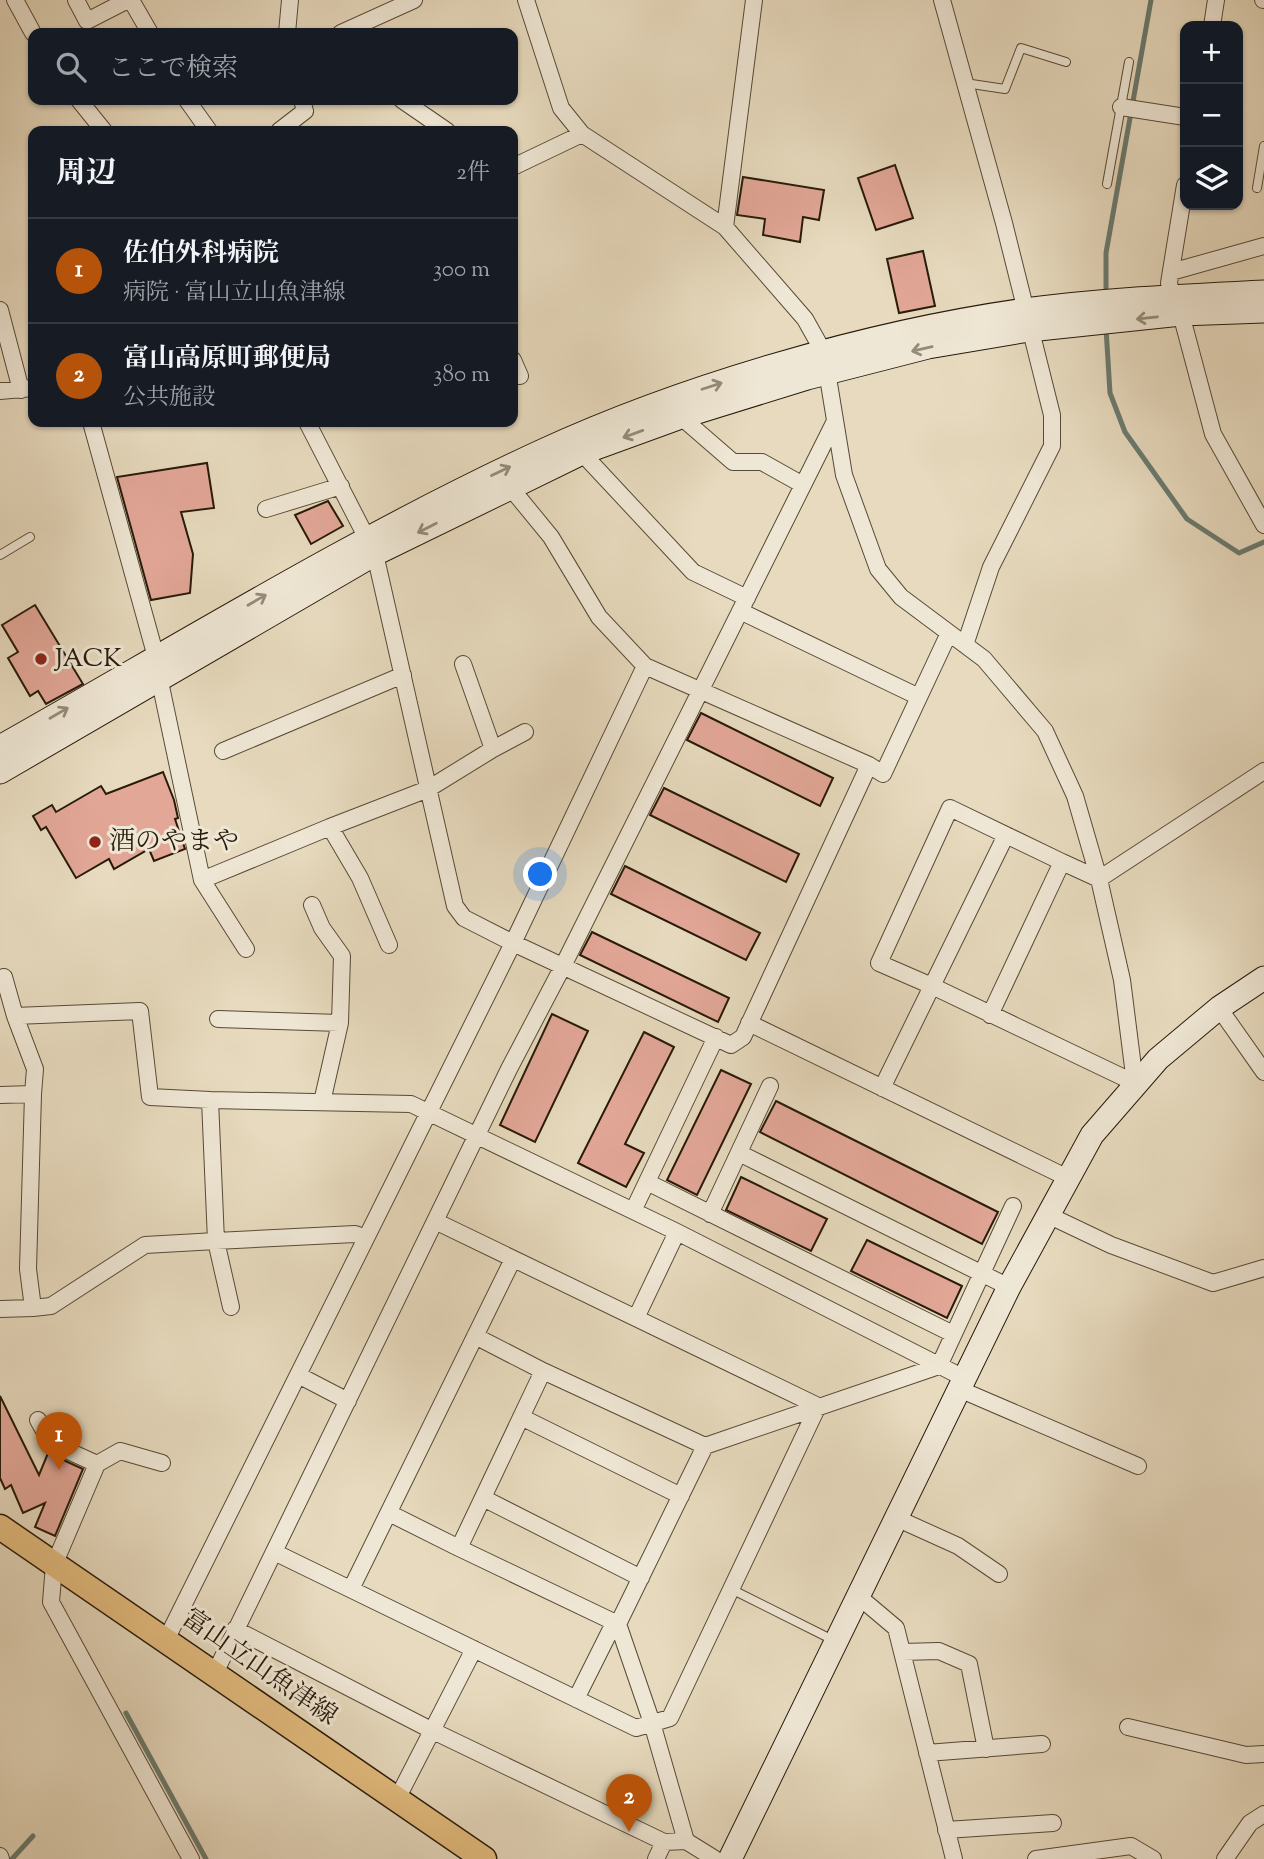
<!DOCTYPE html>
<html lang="ja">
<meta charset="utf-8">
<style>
body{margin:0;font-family:"Sorts Mill Goudy","Noto Serif JP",serif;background:#242831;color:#f1f3f6}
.controls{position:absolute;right:21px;top:21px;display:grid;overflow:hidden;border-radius:14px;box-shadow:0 2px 5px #0004}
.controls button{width:63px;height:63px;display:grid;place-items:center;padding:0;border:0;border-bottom:2px solid #363941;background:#171b24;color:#f1f3f6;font:35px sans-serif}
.you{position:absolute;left:541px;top:875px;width:24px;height:24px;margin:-18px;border:5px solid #fff;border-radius:50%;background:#1a73e8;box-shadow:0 0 0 10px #1a73e833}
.badge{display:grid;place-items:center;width:46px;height:46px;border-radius:50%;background:#b45309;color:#fff;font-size:23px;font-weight:700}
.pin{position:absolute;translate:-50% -58px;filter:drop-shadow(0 2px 4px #0008)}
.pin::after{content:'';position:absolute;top:37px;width:24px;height:21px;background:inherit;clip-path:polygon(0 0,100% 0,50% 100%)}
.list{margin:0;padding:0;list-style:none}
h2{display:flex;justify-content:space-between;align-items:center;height:91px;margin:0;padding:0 28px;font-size:30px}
h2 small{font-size:23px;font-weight:400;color:#9ea1a6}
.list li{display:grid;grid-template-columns:46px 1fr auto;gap:21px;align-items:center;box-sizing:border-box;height:105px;padding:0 28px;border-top:2px solid #363941}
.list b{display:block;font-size:26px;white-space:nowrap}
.list p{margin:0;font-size:23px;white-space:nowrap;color:#9ea1a6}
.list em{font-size:23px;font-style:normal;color:#9ea1a6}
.icon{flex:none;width:38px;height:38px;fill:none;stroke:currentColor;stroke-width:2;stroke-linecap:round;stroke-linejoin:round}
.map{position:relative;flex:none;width:1264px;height:1859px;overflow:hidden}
.search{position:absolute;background:#171b24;box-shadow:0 2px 5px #0004;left:28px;top:28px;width:490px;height:77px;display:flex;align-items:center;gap:18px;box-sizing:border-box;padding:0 24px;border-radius:14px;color:#9ea1a6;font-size:26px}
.panel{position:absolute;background:#171b24;box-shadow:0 2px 5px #0004;left:28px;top:126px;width:490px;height:301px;border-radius:14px}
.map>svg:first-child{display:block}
</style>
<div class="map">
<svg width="1264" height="1859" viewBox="0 0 1264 1859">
<rect width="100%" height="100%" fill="#e7dabe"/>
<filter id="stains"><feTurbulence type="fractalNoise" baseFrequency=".00286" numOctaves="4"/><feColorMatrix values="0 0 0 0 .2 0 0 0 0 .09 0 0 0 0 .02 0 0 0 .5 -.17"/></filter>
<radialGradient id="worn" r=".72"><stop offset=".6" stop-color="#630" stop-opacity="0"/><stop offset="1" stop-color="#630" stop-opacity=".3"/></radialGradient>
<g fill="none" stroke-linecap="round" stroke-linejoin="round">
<path stroke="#6a7a6f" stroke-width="5" d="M1106 294V253L1151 0
M1106 328 1110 393 1125 432 1187 519 1239 553 1264 542
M126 1713 206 1859
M12 1859 33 1836"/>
</g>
<path fill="#e3a798" stroke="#271a09" stroke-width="2" d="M895 165 913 218 876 230 858 178Z
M743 177 824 190 819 220 803 217 800 242 763 235 765 219 737 215Z
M923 251 935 306 899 313 887 259Z
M207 463 214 508 181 512 193 554 190 593 151 600 117 477Z
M328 501 343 526 311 544 295 515Z
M35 605 83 684 46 704 38 691 30 696 8 658 18 652 2 625Z
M701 713 833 778 820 806 687 740Z
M163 772 174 800 178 818 175 819 185 849 154 861 149 849 114 869 109 859 76 878 46 827 41 830 33 816 52 805 56 812 101 786 106 794Z
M664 788 799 854 786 882 650 815Z
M625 866 760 933 746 960 611 894Z
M592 932 729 998 718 1022 580 955Z
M552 1014 588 1031 535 1142 500 1125Z
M644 1032 674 1047 625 1144 644 1153 626 1187 578 1163Z
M721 1070 751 1084 697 1195 667 1180Z
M776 1101 998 1212 982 1244 760 1132Z
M741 1177 827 1219 811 1251 726 1210Z
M867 1240 962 1286 947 1318 851 1271Z
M0 1396 39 1475 48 1453 83 1469 55 1536 35 1527 45 1503 23 1513 11 1485 5 1489 0 1478Z"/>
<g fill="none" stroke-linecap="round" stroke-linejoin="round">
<g stroke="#574a36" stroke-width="10">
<path id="lane" d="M965 83 1005 89 1021 48 1066 62
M1107 184 1129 62
M1257 188 1264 146
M0 555 30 537
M731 1589 833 1640"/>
</g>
<g stroke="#574a36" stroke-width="18">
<path id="street" d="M15 0 33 33
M76 0 87 21 128 0
M131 0 150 33
M526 0 561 108 582 134 725 227 805 319 824 353 844 475 878 569 901 597 984 659 1045 731 1075 796 1099 879 1122 980 1135 1083
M942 0 1004 223 1052 415V446L991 567 965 645
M1263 0H1264
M1212 26 1216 0
M287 33 290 0
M341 33 414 0
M79 100 104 131
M187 100 209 131
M402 100 447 131
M1121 107 1185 117
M279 131 305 111 302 100
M513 167 582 134
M725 227 754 0
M1171 272 1264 246
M1172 296 1169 283 1185 185
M0 310 21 390
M1181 314 1213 434 1264 525
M513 360 520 376
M0 391 33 388
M681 417 733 462H762L803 485
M91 422 156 657
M307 422 375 554 455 906 464 918 513 943 731 1045 743 1037 869 765 883 774 949 633
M582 453 693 572 747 598
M510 487 551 537 599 617 645 666
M266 509 341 486
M740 611 919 697
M463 664 493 749 525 732
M159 677 202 880 246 949
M223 751 403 675
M1006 835 932 986 879 963 950 808 1062 862
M202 880 330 827
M312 905 322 928 342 956 340 1023
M389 945 360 878 330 827 428 789 493 749
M4 977 15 1016
M1219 1008 1264 1072
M990 1015 1062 862 1099 879 1264 771
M218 1019 340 1023 322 1102
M749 1023 1068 1178
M882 1088 932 986 1135 1083
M33 1094 35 1069 15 1016 140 1011 150 1097 210 1100
M0 1095 33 1094 28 1269 33 1308 51 1306 145 1245 216 1241 231 1307
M739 1153 1009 1287
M647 1182 953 1334
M633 1211 716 1037
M710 1214 770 1086
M1048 1215 1111 1245 1213 1283 1264 1268
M435 1221 818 1406
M366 1238 355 1234 216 1241 210 1100 411 1104 677 1232 964 1378
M0 1309 33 1308
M636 1318 677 1232
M475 1336 543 1371
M298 1375 348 1401
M959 1389 1138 1466
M521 1417 681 1496
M38 1420 51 1443 97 1464
M705 1446 939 1366 1013 1206
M162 1463 120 1451 97 1464 54 1565 51 1602 191 1859
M483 1498 641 1578
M389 1513 459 1548
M896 1518 958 1546 999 1574
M274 1552 636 1728 670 1718 818 1406
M351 1589 513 1259
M858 1596 896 1628 954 1859
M235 1629 433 1731 664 1842 686 1841
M166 1640 513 943 645 666 869 765
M902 1652 939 1651 969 1664 986 1749
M215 1673 509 1069 563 966 834 423
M576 1699 610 1631 618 1624 705 1446 543 1371 459 1548 618 1624 652 1723 686 1841 715 1859
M1128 1727 1246 1755 1264 1754
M927 1753 1042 1744
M397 1799 474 1649
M946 1830 1053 1823
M0 1856 1 1859
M656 1859 664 1842
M1036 1859 1131 1846 1153 1859
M1225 1859 1250 1823 1264 1814"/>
</g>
<g stroke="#271a09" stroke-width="25">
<path id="secondary" d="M0 747C179 646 354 538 540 452 683 386 869 332 1025 310 1104 299 1185 296 1264 292
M0 772 375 554 582 453 681 417 807 378 928 347 1029 330 1181 314 1264 311
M730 1859 1009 1287 1092 1135 1158 1059 1219 1008 1264 978"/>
</g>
<g stroke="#271a09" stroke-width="27">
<path id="primary" d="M0 1527 484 1859"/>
</g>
<use href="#lane" stroke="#efe7d5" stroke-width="8"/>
<use href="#street" stroke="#efe7d5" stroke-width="16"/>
<use href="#secondary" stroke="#efe7d5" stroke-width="23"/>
<use href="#primary" stroke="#e4bd7f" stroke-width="24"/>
</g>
<defs><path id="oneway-shaft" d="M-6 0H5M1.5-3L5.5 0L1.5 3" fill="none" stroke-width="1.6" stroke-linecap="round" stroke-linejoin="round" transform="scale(1.75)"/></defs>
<g stroke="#958b79">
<use href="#oneway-shaft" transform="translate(1147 318) rotate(174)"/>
<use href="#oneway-shaft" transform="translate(922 349) rotate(167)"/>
<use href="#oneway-shaft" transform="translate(712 386) rotate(-18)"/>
<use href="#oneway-shaft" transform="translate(633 434) rotate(160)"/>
<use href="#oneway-shaft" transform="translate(501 471) rotate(-26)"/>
<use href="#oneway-shaft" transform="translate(427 528) rotate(153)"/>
<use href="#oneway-shaft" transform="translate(257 600) rotate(-30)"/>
<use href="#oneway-shaft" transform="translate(59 713) rotate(-30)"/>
</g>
<g fill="#8f2418" stroke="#efe7d5" stroke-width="2.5">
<circle cx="41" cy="659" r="7"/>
<circle cx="95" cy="842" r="7"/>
</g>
<g text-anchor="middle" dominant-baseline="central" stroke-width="6" stroke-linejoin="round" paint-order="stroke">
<g font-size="26" fill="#271a09" stroke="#efe7d5" text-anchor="start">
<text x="55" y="659">JACK</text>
<text x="109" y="842">酒のやまや</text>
</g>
<g font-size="26" fill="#271a09" stroke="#efe7d5">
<text transform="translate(259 1668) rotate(35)">富山立山魚津線</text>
</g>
</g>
<rect width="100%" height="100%" filter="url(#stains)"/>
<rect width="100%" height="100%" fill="url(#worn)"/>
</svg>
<div class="controls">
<button>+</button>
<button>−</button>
<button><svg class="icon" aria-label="layers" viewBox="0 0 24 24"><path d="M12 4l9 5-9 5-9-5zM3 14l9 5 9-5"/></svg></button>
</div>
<div class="you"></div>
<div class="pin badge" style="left:59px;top:1470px">1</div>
<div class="pin badge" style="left:629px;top:1832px">2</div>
<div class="search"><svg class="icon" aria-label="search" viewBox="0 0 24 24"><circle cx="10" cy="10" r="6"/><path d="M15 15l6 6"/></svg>ここで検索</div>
<section class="panel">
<h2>周辺<small>2件</small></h2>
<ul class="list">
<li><span class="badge">1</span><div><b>佐伯外科病院</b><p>病院 · 富山立山魚津線</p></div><em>300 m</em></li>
<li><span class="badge">2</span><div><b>富山高原町郵便局</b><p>公共施設</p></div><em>380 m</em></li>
</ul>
</section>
</div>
